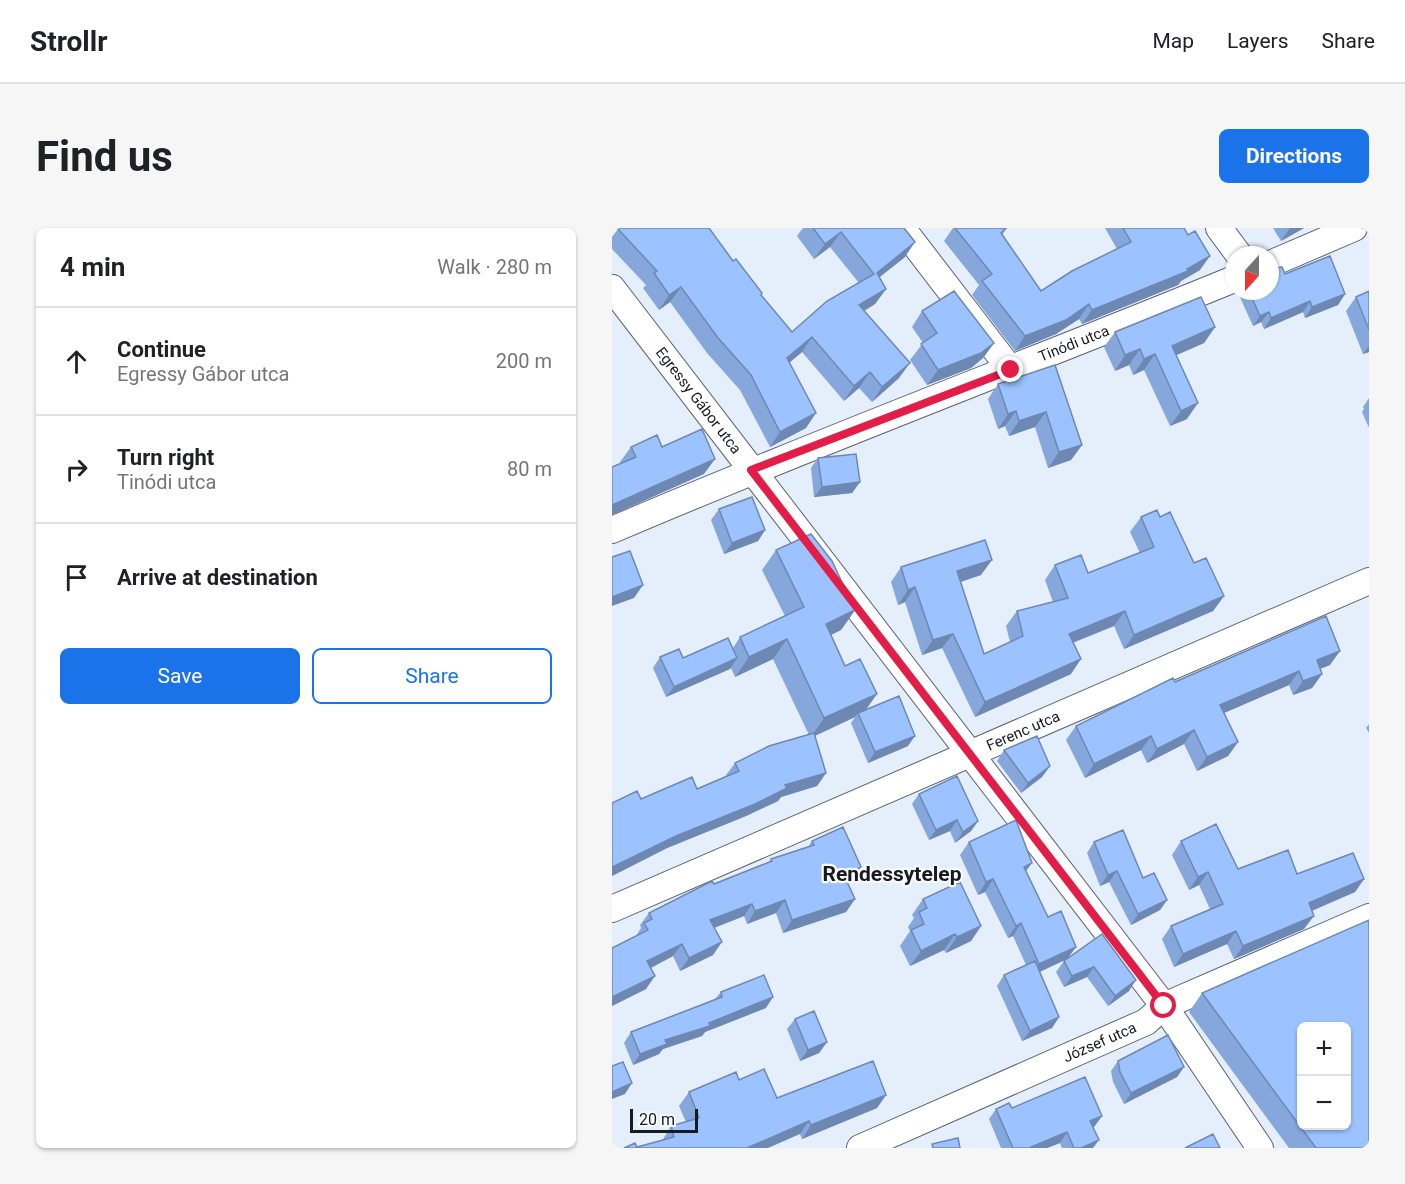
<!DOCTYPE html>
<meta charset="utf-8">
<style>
body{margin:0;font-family:Roboto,sans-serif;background:#f6f6f6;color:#202124}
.controls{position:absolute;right:18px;bottom:18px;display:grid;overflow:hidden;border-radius:9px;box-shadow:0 2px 4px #0004}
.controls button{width:54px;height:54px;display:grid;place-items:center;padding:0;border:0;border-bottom:2px solid #e0e0e0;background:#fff;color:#202124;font:30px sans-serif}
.compass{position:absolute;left:613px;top:18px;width:54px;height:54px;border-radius:50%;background:#fff;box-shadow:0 2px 4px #0004;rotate:201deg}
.scale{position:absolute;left:18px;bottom:15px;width:68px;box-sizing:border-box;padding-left:6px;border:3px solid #171a1e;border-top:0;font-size:16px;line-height:21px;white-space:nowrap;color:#171a1e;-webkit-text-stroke:4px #f9fafd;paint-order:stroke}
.stop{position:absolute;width:18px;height:18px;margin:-14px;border:4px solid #e11d48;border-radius:50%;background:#fff}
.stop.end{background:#e11d48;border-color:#fff;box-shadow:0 2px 6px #0008}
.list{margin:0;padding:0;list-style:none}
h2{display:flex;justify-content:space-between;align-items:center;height:78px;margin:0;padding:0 24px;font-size:26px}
h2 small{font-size:20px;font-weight:400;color:#757577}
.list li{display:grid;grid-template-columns:39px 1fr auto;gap:18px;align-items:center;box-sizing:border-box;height:108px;padding:0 24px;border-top:2px solid #e0e0e0}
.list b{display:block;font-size:22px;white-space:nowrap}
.list p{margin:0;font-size:20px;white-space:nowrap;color:#757577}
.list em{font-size:20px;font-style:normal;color:#757577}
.actions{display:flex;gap:12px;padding:18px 24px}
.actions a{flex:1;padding:14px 0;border:2px solid #1a73e8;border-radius:9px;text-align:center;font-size:21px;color:#1a73e8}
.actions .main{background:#1a73e8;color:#fff}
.icon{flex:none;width:33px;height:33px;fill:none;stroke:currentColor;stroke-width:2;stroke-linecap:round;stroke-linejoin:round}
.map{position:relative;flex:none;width:757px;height:920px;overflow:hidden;border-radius:9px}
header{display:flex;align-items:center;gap:36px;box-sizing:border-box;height:84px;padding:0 30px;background:#fff;border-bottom:2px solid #e0e0e0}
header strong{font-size:28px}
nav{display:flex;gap:33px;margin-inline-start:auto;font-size:21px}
.intro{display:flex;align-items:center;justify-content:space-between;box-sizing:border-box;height:144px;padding:0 36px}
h1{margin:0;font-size:42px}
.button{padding:15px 27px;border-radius:9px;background:#1a73e8;color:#fff;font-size:21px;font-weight:700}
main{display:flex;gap:36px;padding:0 36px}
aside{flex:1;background:#fff;border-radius:9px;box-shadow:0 2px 4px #0004}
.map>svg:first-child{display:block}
</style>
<header>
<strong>Strollr</strong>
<nav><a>Map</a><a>Layers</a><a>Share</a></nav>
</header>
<div class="intro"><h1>Find us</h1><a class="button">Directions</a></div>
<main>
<aside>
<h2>4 min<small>Walk · 280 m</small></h2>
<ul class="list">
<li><svg class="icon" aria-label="ahead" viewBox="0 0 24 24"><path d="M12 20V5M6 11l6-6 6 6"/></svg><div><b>Continue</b><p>Egressy Gábor utca</p></div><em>200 m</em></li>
<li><svg class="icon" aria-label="right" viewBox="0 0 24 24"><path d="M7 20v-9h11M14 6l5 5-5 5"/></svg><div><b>Turn right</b><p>Tinódi utca</p></div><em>80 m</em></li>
<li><svg class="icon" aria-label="arrive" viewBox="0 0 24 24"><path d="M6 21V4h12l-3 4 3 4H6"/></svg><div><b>Arrive at destination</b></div></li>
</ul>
<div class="actions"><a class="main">Save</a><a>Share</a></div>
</aside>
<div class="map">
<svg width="757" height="920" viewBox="0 0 757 920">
<rect width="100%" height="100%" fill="#e5eefb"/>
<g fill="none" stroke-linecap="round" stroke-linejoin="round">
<g stroke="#5b626e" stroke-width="28">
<g id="minor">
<path d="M290 0 399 142"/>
<path d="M607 0 627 27"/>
<path d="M658 36 742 0"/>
<path id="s1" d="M0 60 552 778 648 920"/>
<path id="s2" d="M0 302C205 214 415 136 622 51"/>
<path id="s3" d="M0 681 757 353"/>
<path id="s4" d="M248 920 534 794 552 778 757 689"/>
</g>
</g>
<use href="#minor" stroke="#fff" stroke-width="26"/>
</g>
<path fill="#86a7db" d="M7 0 121 33 150 65 149 67 180 104 247 55 218 19 202 31 185 8 191 0H292L293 29 267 49 274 61 263 76 252 83 287 150 260 174 247 160 232 173 190 124 178 134 194 200 158 219 128 162 95 125 58 74 47 82 31 60 34 57 0 21V9Z
M341 0H395L390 7 429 63 505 21 493 0H572L588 42 569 53 566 57 470 96 467 91 444 106 403 123 360 67 367 57 332 13Z
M661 0H692L669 13Z
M673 46 733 66 726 77 693 90 691 84 652 101 649 94 641 98 626 65 628 63H658Z
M757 63V124L751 126 734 83 744 69Z
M310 83 382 115 371 130 359 140 315 157 298 132 311 115 300 99Z
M603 99 592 115 564 127 575 191 558 198 532 142 521 147 517 137 503 143 492 119 503 104Z
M443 137 470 217 459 232 436 240 423 199 397 208 393 198 386 201 376 171 386 156Z
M757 170V200L750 184 752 181 751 179Z
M19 219H50L92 246 9 235 8 234Z
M206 230 248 254 240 265 202 269 199 240Z
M107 281 153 302 146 313 112 326 99 292Z
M529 289H548L582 335 612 368 601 383 512 421 502 398 461 415 459 446 363 489 330 420 310 427 293 374 286 377 279 354 289 339 369 347 349 354 372 426 398 414 394 398 405 383 441 374 433 352 443 337 476 345 528 325 518 304Z
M164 322 243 382 229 402 219 407 233 438 265 466 254 482 296 518 256 535 239 495 243 489 203 508 214 545 205 558 169 569 166 573 134 588 55 620 0 648V575L85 561 115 549 114 547 123 535 197 507 161 431 123 449 119 440 118 441 54 469 41 440 48 429 71 430 121 420 128 409 173 388 150 342Z
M718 437 708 441 710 446 700 460 681 467 677 457 612 485 626 514 616 528 585 543 572 516 535 535 529 522 473 550 454 512 464 498 563 454Z
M757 496V505L754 500Z
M392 522 438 538 430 549 409 565 385 533Z
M307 566 366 593 359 603 343 615 338 603 317 612 300 576Z
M200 613 240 652 235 654 243 671 234 684 171 705 164 685 135 696 132 688 102 700 101 727 68 743 61 728 39 740 34 761 0 778V720L24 708 29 700 28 697 37 685 102 656 156 635 159 631 196 619Z
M569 613 626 641 752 651 743 664 700 683 692 701 622 731 615 716 562 739 550 711 559 698 598 681 587 657 577 662 560 627Z
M357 614 414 643 436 689 464 719 455 731 428 744 447 789 440 800 410 813 385 758 392 747 414 737 401 708 396 710 373 664 366 667 348 627Z
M482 614 531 650 555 672 548 682 519 697 497 654 488 658 475 625Z
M311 671 369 698 359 713 334 725 332 722 298 738 288 718 298 703 296 699 302 690 300 687Z
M490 706 517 763 496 778 475 749 452 759 444 744 452 733Z
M109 764 154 780 93 804 90 808 51 821 47 826 21 837 12 815 19 804 103 771Z
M590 765 757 920H677L577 784Z
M183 791 215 814 207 825 188 833 175 801Z
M506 833 572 839 565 849 512 876 501 854 499 843Z
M127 852 165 870 274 867 265 880 190 911 188 906 25 919 50 913 59 898 74 894 67 878 77 864Z
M400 880 490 888 482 899H481V920H450L448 915 435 920H389L377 891 384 881Z"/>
<path fill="#6d88b2" d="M678 0H692L669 13Z
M229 4 218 19 202 31 213 16Z
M303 14 293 29 254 60 265 45Z
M598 28 588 42 569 53 566 57 470 96 480 82 575 41Z
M69 59 58 74 47 82 57 67Z
M274 61 263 76 237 92 247 77Z
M733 66 726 77 693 90 700 79Z
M698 73 691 84 652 101 659 90Z
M477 76 467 91 444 106 403 123 413 108Z
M657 84 649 94 641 98 648 88Z
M603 99 592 115 549 134 560 118Z
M200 109 190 124 165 145 175 130Z
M382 115 371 130 359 140 315 157 326 142Z
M757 118V124L751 126Z
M528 121 517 137 503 143 513 127Z
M543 126 532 142 521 147 532 131Z
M298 135 287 150 260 174 270 159Z
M258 144 247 160 232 173 242 158Z
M586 175 575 191 558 198 569 183Z
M404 183 393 198 386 201 396 186Z
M434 184 423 199 397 208 407 193Z
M204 185 194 200 158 219 168 204Z
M470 217 459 232 436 240 447 224Z
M103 231 92 246 0 287V277Z
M248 254 240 265 202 269 210 259Z
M153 302 146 313 112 326 120 315Z
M380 332 369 347 335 358 345 343Z
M31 357 22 370 0 378V369Z
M303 359 293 374 286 377 296 362Z
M612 368 601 383 512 421 522 407Z
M243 382 229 402 200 416 214 396Z
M513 383 502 398 446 420 457 406Z
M341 406 330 420 310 427 321 412Z
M175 411 161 431 123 449 137 429Z
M728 423 718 437 695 446 705 432Z
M125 430 118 441 54 469 62 459Z
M469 431 459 446 363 489 373 474Z
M687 443 677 457 598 491 608 477Z
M710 446 700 460 681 467 691 453Z
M265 466 251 485H246L243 489 198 510 212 490Z
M582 502 572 516 535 535 545 521Z
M303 508 296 518 256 535 263 524Z
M539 508 529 522 473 550 482 536Z
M626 514 616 528 585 543 595 529Z
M438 538 430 549 409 565 416 555Z
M214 545 205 558 169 569 166 573 134 588 55 620 0 648V639L64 608 173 557Z
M345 592 338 603 317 612 324 602Z
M366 593 359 603 343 615 351 604Z
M420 635 411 647 412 639Z
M249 639 240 652 223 659 232 647Z
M505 643 497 654 488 658 496 647Z
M596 644 587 657 577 662 586 649Z
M381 651 373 664 366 667 374 654Z
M752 651 743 664 687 688 697 675Z
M243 671 234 684 171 705 180 692Z
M173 672 164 685 135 696 143 683Z
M555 672 548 682 519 697 526 686Z
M140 676 132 688 89 705 98 692Z
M702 688 692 701 622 731 631 718Z
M409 695 401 708 396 710 404 698Z
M369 698 359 713 334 725 345 709Z
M624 703 615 716 562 739 571 726Z
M343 706 332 722 298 738 309 723Z
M110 714 101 727 68 743 77 730Z
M70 716 61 728 27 746 35 733Z
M464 719 455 731 418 748 427 736Z
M482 739 475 749 452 759 460 748Z
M43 748 34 761 0 778V769Z
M524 752 517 763 496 778 503 768Z
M161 769 154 780 93 804 90 808 51 821 47 826 21 837 28 826 53 812Z
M447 789 440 800 410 813 418 803Z
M215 814 207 825 188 833 196 822Z
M572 839 565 849 512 876 519 865Z
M20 855 13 866 0 871V864Z
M274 867 265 880 190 911 199 897Z
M490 888 482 899 471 904 478 893Z
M197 893 188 906 156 920H135Z
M455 904 448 915 435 920H419Z
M487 912 481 920H469Z"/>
<path fill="#9cc2ff" stroke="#6d88b2" stroke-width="1.5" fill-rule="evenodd" d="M7 0H97L121 33 124 31 150 65 149 67 180 104 215 73 262 46 229 4 213 16 201 0H292L303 14 265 45 274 61 247 77 298 135 270 159 258 144 242 158 200 109 175 130 204 185 168 204 139 147 106 110 69 59 57 67 42 45 45 43 6 1Z
M343 0H394L389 5 429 63 460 43 519 14 511 0H572L576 7 583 3 598 28 575 41 576 43 480 82 477 76 454 92 413 108 370 53 380 46Z
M718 28 733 66 700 79 698 73 659 90 657 84 648 88 637 63H658V42L662 40 670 39 673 46Z
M342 63 382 115 369 125 326 142 309 116 325 105 310 83Z
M757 63V102L744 69Z
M589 69 603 99 560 118 586 175 569 183 543 126 532 131 528 121 513 127 503 104Z
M443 137 470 217 447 224 434 184 407 193 404 183 396 186 386 156Z
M90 201 103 231 0 277V239L24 229 19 219 45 207 50 219Z
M244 226 248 254 210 259 206 230Z
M140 269 153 302 120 315 107 281Z
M545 282 548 289 558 284 582 335 594 330 612 368 522 407 513 383 457 406 469 431 373 474 341 406 321 412 303 359 296 362 289 339 373 312 380 332 345 343 372 426 411 408 405 383 456 370 443 337 469 327 476 345 542 319 529 289Z
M199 306 220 333 243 382 214 396 233 438 248 431 265 466 212 490 175 411 137 429 128 409 192 379 164 322Z
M18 323 31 357 0 369V329Z
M714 388 728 423 705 432 710 446 691 453 687 443 608 477 626 514 595 529 582 502 545 521 539 508 482 536 464 498 561 450 563 454Z
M116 410 125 430 62 459 48 429 67 421 71 430Z
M287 468 303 508 263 524 246 485Z
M202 505 214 545 173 557 175 560 143 576 64 608 0 639V575L25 563 29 571 80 549 85 561 127 543 123 535 157 518Z
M425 508 438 538 416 555 392 522Z
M345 548 366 593 351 604 345 592 324 602 307 566Z
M404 592 420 635 412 639 436 689 449 683 464 719 427 736 409 695 404 698 381 651 374 654 357 614Z
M604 596 626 641 676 622 685 646 741 625 752 651 697 675 702 688 631 718 624 703 571 726 559 698 611 676 596 644 586 649 569 613Z
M231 599 249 639 232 647 243 671 180 692 173 672 143 683 140 676 98 692 110 714 77 730 70 716 35 733 43 748 0 769V720L36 702 32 695 40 691 37 685 100 653 102 656 160 633 159 631 202 617 200 613Z
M511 602 531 650 542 645 555 672 526 686 505 643 496 647 482 614Z
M348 654 369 698 345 709 343 706 309 723 299 702 312 696 307 684 315 680 311 671Z
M757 692V920H704L590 765ZM690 798H735V897H690Z
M490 706 524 752 503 768 482 739 460 748 452 733Z
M423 733 447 789 418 803 392 747Z
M152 747 161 769 97 795 98 798 53 812 55 816 28 826 19 804 110 769 109 764Z
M202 783 215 814 196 822 183 791Z
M556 807 572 839 519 865 508 844 506 833Z
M261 833 274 867 199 897 197 893 135 920H12L23 915 25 919 62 909 59 898 87 890 77 864 124 844 127 852 152 841 165 870Z
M11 834 20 855 0 864V838Z
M473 849 490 888 478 893 487 912 469 920H462L455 904 419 919 420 920H401L384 881 397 875 400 880Z
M601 906 608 920H573Z
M346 910 348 920H321L320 916Z"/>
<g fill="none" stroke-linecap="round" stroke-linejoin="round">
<path stroke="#e11d48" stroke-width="8" d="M399 142 139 242 552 778"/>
</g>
<g text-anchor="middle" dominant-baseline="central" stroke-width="4.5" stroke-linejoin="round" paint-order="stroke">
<g font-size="15" fill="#171a1e" stroke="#f9fafd">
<text stroke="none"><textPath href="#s2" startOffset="498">Tinódi utca</textPath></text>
<text stroke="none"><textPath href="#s1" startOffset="142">Egressy Gábor utca</textPath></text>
<text stroke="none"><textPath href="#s3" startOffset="448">Ferenc utca</textPath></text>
<text stroke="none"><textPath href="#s4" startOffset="262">József utca</textPath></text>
</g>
<g font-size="21" font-weight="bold" fill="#171a1e" stroke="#f9fafd">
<text x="280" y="646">Rendessytelep</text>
</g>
</g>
</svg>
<div class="controls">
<button>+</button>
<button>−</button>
</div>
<svg class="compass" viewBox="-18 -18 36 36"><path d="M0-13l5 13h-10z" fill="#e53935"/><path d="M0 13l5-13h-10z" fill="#757577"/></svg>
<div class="scale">20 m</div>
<div class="stop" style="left:552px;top:778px"></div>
<div class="stop end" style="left:399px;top:142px"></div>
</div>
</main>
